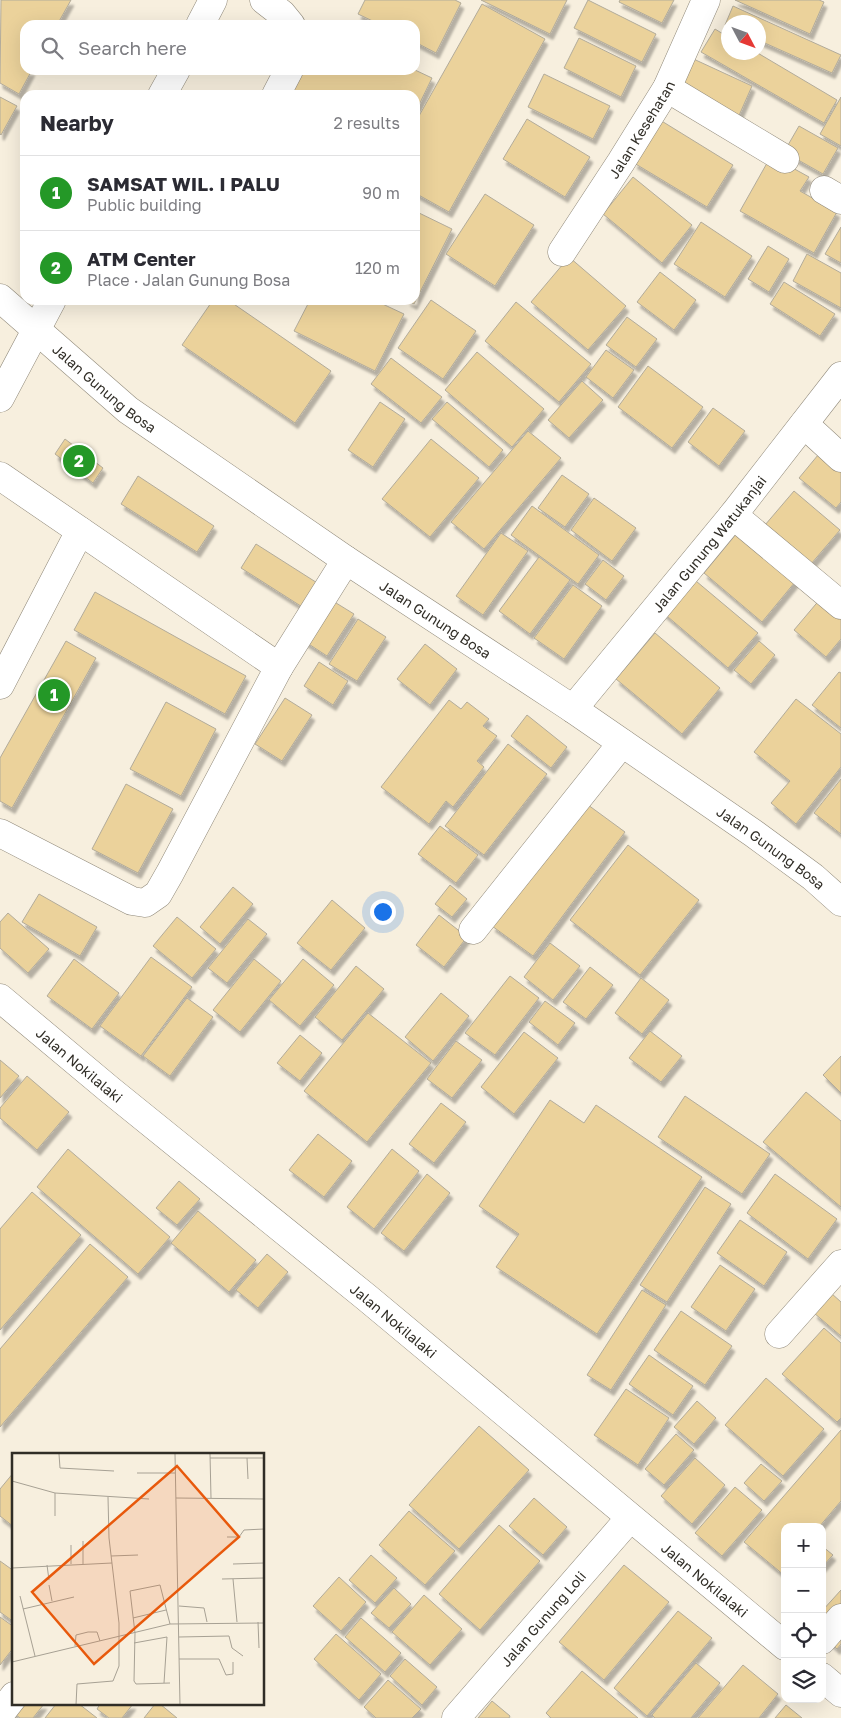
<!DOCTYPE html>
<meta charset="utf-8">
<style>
body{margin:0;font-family:"Golos Text",sans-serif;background:#f7f7f7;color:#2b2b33}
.controls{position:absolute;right:15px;bottom:15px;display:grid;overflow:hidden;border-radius:10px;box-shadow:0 5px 20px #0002}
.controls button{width:45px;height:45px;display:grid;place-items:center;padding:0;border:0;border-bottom:1px solid #e1e1e2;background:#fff;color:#2b2b33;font:25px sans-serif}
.compass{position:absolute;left:721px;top:15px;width:45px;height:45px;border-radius:50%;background:#fff;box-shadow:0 5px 20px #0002;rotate:131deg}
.you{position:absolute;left:382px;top:911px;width:18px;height:18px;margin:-12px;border:4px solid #fff;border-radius:50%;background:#1a73e8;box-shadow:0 0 0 8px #1a73e833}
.badge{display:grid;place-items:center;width:32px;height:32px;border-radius:50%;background:#249827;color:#fff;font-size:16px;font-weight:700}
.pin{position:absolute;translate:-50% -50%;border:2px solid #fff;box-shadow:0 1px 5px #0006}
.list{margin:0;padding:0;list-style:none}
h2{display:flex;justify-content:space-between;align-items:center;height:65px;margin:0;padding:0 20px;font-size:21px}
h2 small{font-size:16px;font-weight:400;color:#7c7c81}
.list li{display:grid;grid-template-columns:32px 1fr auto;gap:15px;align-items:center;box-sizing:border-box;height:75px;padding:0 20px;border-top:1px solid #e1e1e2}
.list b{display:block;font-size:19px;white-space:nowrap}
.list p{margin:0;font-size:16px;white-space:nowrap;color:#7c7c81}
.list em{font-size:16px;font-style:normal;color:#7c7c81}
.icon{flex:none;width:28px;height:28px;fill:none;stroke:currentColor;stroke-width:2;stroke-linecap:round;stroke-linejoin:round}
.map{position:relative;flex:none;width:841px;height:1718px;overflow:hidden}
.search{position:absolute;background:#fff;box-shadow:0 5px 20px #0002;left:20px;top:20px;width:400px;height:55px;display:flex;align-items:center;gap:12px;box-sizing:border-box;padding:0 18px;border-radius:15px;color:#7c7c81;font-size:19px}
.panel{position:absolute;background:#fff;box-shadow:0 5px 20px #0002;left:20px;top:90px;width:400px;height:215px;border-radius:15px}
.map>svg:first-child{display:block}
</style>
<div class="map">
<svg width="841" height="1718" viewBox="0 0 841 1718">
<defs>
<filter id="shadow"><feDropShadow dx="3" dy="5.5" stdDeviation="1" flood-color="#0004"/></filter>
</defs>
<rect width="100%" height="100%" fill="#f7efde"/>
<path fill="#ebd29b" stroke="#b2ab9a" filter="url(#shadow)" d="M1 0H71L57 25H25V70H32L19 94 0 83Z
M365 0H455L461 3 436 53 415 42V25H381L358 14Z
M481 0H567L550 34Z
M588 0 656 34 642 62 574 28Z
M620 0H674L662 23 619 2Z
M735 0H819L824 2 810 34Z
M482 4 545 39 449 212 415 193V123Z
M733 6 841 55 832 73 758 40V22H728V26L725 25Z
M715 29 728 37V52H756L837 100 824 123 701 52Z
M579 38 636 66 621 97 564 68Z
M687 56 752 86 737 120 671 90Z
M295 70H415L432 78 415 113V95H287Z
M544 74 610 106 593 139 528 107Z
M0 97 17 106 1 135 0 134Z
M841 97V146L820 134Z
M527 119 590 157 565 197 503 159Z
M660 120 733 165 707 207 634 163Z
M799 126 838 148 823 174 784 152Z
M771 156 809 177 800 191 837 212 814 253 740 211Z
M633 177 692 225 662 263 603 214Z
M485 194 534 225 495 286 446 254Z
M415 211 452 229 414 304 407 300H415Z
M701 222 752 256 725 297 674 264Z
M841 227V263L825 254Z
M768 246 789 259 769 292 748 279Z
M807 254 841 273V308L793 281Z
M569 257 626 306 588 350 531 302Z
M660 272 696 300 674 330 637 302Z
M784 282 835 314 820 336 770 304Z
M213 300H228L331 371 295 423 182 345Z
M310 300H374L404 314 375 371 294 331Z
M431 300 476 331 443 379 398 348Z
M516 302 591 364 559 402 485 341Z
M627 317 657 339 636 367 606 345Z
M606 350 634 370 613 398 586 377Z
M477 352 544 409 512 447 445 390Z
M391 358 442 397 421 423 371 384Z
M648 366 703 407 672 448 618 407Z
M582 381 603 400 569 438 548 420Z
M380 402 405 419 373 467 348 450Z
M447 402 503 450 489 467 432 419Z
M713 408 745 431 719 466 688 442Z
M528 431 561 458 484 549 451 522Z
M65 439 103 468 93 483 55 454Z
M431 439 479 478 430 537 382 499Z
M823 449 841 464V502L836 508 799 478Z
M562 475 589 494 565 527 538 508Z
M138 476 214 526 197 552 121 504Z
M794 491 840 530 811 564 765 525Z
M594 498 636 528 612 561 571 530Z
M532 506 599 555 578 584 511 535Z
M742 527 800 576 762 622 704 573Z
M501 533 528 551 483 615 456 596Z
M256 544 322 586 307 610 241 568Z
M539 557 570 580 530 634 499 611Z
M603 560 624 576 606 600 585 584Z
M690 576 758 633 728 668 661 611Z
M573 585 602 606 564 659 534 638Z
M95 592 246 676 225 714 74 630Z
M328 598 354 614 327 656 301 639Z
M821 598 841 614V639L826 657 794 630Z
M358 619 386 637 357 681 329 664Z
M655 633 720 688 682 734 616 679Z
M66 641 96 658 12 808 0 801V758Z
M759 641 775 655 751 684 734 670Z
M425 644 457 669 430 705 397 679Z
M319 662 348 681 333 705 304 686Z
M839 672 841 673V728L812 705Z
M285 698 312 715 282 761 255 744Z
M796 699 841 734V767L796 824 771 803 790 781 754 752Z
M449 700 461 709 467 702 489 719 483 726 497 736 477 761 484 767 453 807 446 801 429 824 381 787Z
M166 702 216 729 181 796 130 769Z
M527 715 567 747 551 768 511 736Z
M508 744 547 774 484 855 445 826Z
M841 779V834L814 813Z
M126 784 173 809 138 873 92 849Z
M584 802 625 832 533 956 492 926Z
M440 826 478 855 456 883 418 854Z
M628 845 699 900 640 975 570 920Z
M450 885 467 899 452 917 435 904Z
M233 887 253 904 220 944 200 927Z
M39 894 97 927 80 956 22 922Z
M332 900 365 928 331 970 297 943Z
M8 913 49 949 28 973 0 948V922Z
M439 915 467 937 444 967 416 945Z
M177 917 216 949 192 978 153 946Z
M248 919 267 934 227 983 208 968Z
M550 943 580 966 553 1000 524 977Z
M151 957 192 987 141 1056 100 1026Z
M74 959 119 993 92 1029 47 996Z
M254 959 281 981 240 1032 213 1010Z
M303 959 334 985 300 1026 269 1000Z
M356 966 384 989 342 1040 315 1017Z
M590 967 613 985 586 1019 563 1002Z
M510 976 539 998 495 1055 465 1033Z
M641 978 669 1000 642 1034 615 1013Z
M441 993 469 1016 433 1061 405 1037Z
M187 998 213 1017 170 1076 143 1056Z
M545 1001 575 1023 558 1045 529 1022Z
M368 1013 431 1063 367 1142 304 1091Z
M650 1031 682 1056 661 1082 629 1058Z
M524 1032 558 1058 514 1114 481 1087Z
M300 1035 322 1053 300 1081 277 1063Z
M456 1041 482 1060 452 1098 427 1079Z
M841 1056V1093L823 1075Z
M0 1060 19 1076 0 1098Z
M27 1076 69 1112 37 1150 0 1118V1108Z
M806 1092 841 1121V1207L763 1142Z
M685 1096 770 1154 742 1194 658 1137Z
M550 1100 584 1123 596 1105 702 1177 597 1334 496 1267 519 1234 479 1206Z
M441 1103 466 1122 434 1163 409 1144Z
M318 1134 352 1161 324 1197 289 1170Z
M68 1149 170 1237 138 1274 37 1187Z
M392 1149 419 1171 374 1229 347 1207Z
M427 1174 450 1193 404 1251 381 1233Z
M775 1174 837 1219 808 1259 747 1213Z
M179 1181 200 1199 177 1225 156 1208Z
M705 1187 731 1204 667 1302 640 1285Z
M32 1192 81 1235 0 1330V1229Z
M198 1211 256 1260 229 1292 171 1243Z
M740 1220 787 1252 764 1286 717 1253Z
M90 1244 128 1277 0 1427V1349Z
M267 1254 288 1272 258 1308 236 1290Z
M720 1265 755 1289 726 1331 691 1307Z
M642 1290 666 1305 611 1390 587 1375Z
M831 1293 841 1302V1336L814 1313Z
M681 1311 732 1346 705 1385 654 1350Z
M824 1328 841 1343V1418L837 1422 782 1374Z
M649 1355 693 1386 673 1415 629 1384Z
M766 1378 824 1429 783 1476 725 1425Z
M626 1389 669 1418 638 1465 594 1435Z
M697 1401 716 1418 694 1444 674 1427Z
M479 1426 529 1470 459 1549 409 1505Z
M841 1430V1501L819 1527H785V1576L744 1542Z
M676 1434 694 1450 664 1485 645 1469Z
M695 1458 725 1485 692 1524 661 1496Z
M761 1464 782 1481 764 1501 744 1483Z
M14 1472V1527L0 1516V1489Z
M735 1487 762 1510 722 1556 695 1533Z
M534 1498 567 1527 543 1555 509 1526Z
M409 1511 455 1551 425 1585 379 1545Z
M499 1525 540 1561 480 1630 439 1594Z
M822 1546 833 1555 822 1567Z
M371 1555 397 1578 375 1603 349 1580Z
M0 1561 14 1571V1622L0 1612Z
M624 1565 669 1602 604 1680 559 1642Z
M339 1577 366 1602 341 1631 313 1606Z
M394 1588 411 1604 389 1628 371 1613Z
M841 1590V1644L837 1649 822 1635V1611Z
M424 1595 462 1629 430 1665 392 1632Z
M678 1611 712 1638 647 1716 614 1688Z
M0 1617 14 1627V1647L0 1665Z
M361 1618 401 1653 385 1672 345 1637Z
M336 1634 381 1674 359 1700 314 1659Z
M405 1659 437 1687 422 1705 390 1676Z
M696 1663 720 1683 691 1718H655L652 1715Z
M743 1665 778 1694 759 1718H698Z
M582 1671 638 1718H551L546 1713Z
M388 1680 421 1709 412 1718H376L364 1707Z
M492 1701 510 1716 509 1718H478Z
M14 1704H44L33 1718H20L7 1708Z
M56 1704H79L97 1718H45Z
M100 1704H133L122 1718H109L97 1709Z
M155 1704H160L177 1718H144Z
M786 1705 802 1718H775Z"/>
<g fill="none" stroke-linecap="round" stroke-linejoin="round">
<g stroke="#90897a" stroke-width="29">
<g id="minor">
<path d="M264 0 282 14 291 25"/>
<path d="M200 25 213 0"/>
<path d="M667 88 785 159"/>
<path d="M162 95 176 70"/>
<path d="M276 95 289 70"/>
<path d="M824 190 841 200"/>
<path id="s1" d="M562 252 621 162 667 88 706 0"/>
<path id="s2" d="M0 298 128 410 346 560 573 709 753 833 813 877 841 902"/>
<path d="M0 398 52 300"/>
<path d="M804 424 841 458"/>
<path d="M0 476 279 667 170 873 158 894 145 903 132 901 0 833"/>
<path d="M733 515 841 605"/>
<path d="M279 667 346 560"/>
<path d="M0 685 80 531"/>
<path id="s3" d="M573 709 733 515 841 376"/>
<path d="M473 930 622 743"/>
<path id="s4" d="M0 998 110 1090 366 1297 785 1646"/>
<path d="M779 1334 841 1264"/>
<path d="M822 1640 841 1618"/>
<path d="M822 1677 841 1693"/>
<path d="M0 1714 14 1696"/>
<path id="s5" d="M456 1718 630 1518"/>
</g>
</g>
<use href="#minor" stroke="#fff" stroke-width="28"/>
</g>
<g text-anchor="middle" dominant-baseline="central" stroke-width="4.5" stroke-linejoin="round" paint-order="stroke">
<g font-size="14" fill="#302d26" stroke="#f7efde">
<text stroke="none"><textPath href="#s1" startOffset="146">Jalan Kesehatan</textPath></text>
<text stroke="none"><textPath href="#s2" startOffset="138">Jalan Gunung Bosa</textPath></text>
<text stroke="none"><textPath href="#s3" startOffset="214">Jalan Gunung Watukanjai</textPath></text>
<text stroke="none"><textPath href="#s2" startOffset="542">Jalan Gunung Bosa</textPath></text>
<text stroke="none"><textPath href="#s2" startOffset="948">Jalan Gunung Bosa</textPath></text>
<text stroke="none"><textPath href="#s4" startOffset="104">Jalan Nokilalaki</textPath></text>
<text stroke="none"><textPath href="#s4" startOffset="509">Jalan Nokilalaki</textPath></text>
<text stroke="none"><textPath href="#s4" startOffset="914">Jalan Nokilalaki</textPath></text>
<text stroke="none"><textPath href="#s5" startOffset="132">Jalan Gunung Loli</textPath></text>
</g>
</g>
<g transform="translate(12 1453)">
<rect width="252" height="252" fill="#f7efde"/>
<path fill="none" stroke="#a7a194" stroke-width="1" d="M47 1 48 15 102 18M163 1 168 252M198 1 199 45M198 5H252M235 5 236 26M125 20H163M0 28 43 40 137 46M43 40V63M164 45 252 46M215 84H227L232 77 252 76M71 88V111M99 103 126 102M59 111V92M221 111 252 110M35 112 37 127M0 115 100 110M210 126 252 125M221 126 225 169M37 132 40 148M8 143 23 203M167 153 192 155 195 169M11 156 62 144M121 165 154 157M246 169 247 195M158 171 148 132 118 138 123 180 122 228 124 231 158 230M167 184 217 183 220 195 231 203M122 190 155 184 152 230M63 193 64 182 76 179H85L88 188M167 206H207L214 222 221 221V209M0 209 158 171 252 170M64 252 65 231 101 228 107 213V170L97 85 96 44"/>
<path fill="#e8590c" fill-opacity="0.15" stroke="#e8590c" stroke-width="2.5" d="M165 13 227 84 82 211 20 139Z"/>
<rect width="252" height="252" fill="none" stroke="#302d26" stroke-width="2.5"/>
</g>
</svg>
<div class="controls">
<button>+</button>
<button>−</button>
<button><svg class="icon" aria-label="locate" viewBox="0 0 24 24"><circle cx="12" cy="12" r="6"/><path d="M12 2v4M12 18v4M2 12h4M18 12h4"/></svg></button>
<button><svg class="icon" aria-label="layers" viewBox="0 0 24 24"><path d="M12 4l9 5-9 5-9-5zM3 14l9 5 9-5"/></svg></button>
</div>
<svg class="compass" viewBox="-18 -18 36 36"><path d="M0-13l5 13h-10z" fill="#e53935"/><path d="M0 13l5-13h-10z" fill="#7c7c81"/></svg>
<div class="you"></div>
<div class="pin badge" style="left:54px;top:695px">1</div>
<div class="pin badge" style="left:79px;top:461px">2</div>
<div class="search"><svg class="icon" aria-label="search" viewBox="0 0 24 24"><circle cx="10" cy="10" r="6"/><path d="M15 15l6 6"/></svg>Search here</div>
<section class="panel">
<h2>Nearby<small>2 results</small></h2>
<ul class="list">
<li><span class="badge">1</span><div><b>SAMSAT WIL. I PALU</b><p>Public building</p></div><em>90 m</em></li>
<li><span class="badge">2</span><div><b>ATM Center</b><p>Place · Jalan Gunung Bosa</p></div><em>120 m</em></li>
</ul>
</section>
</div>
